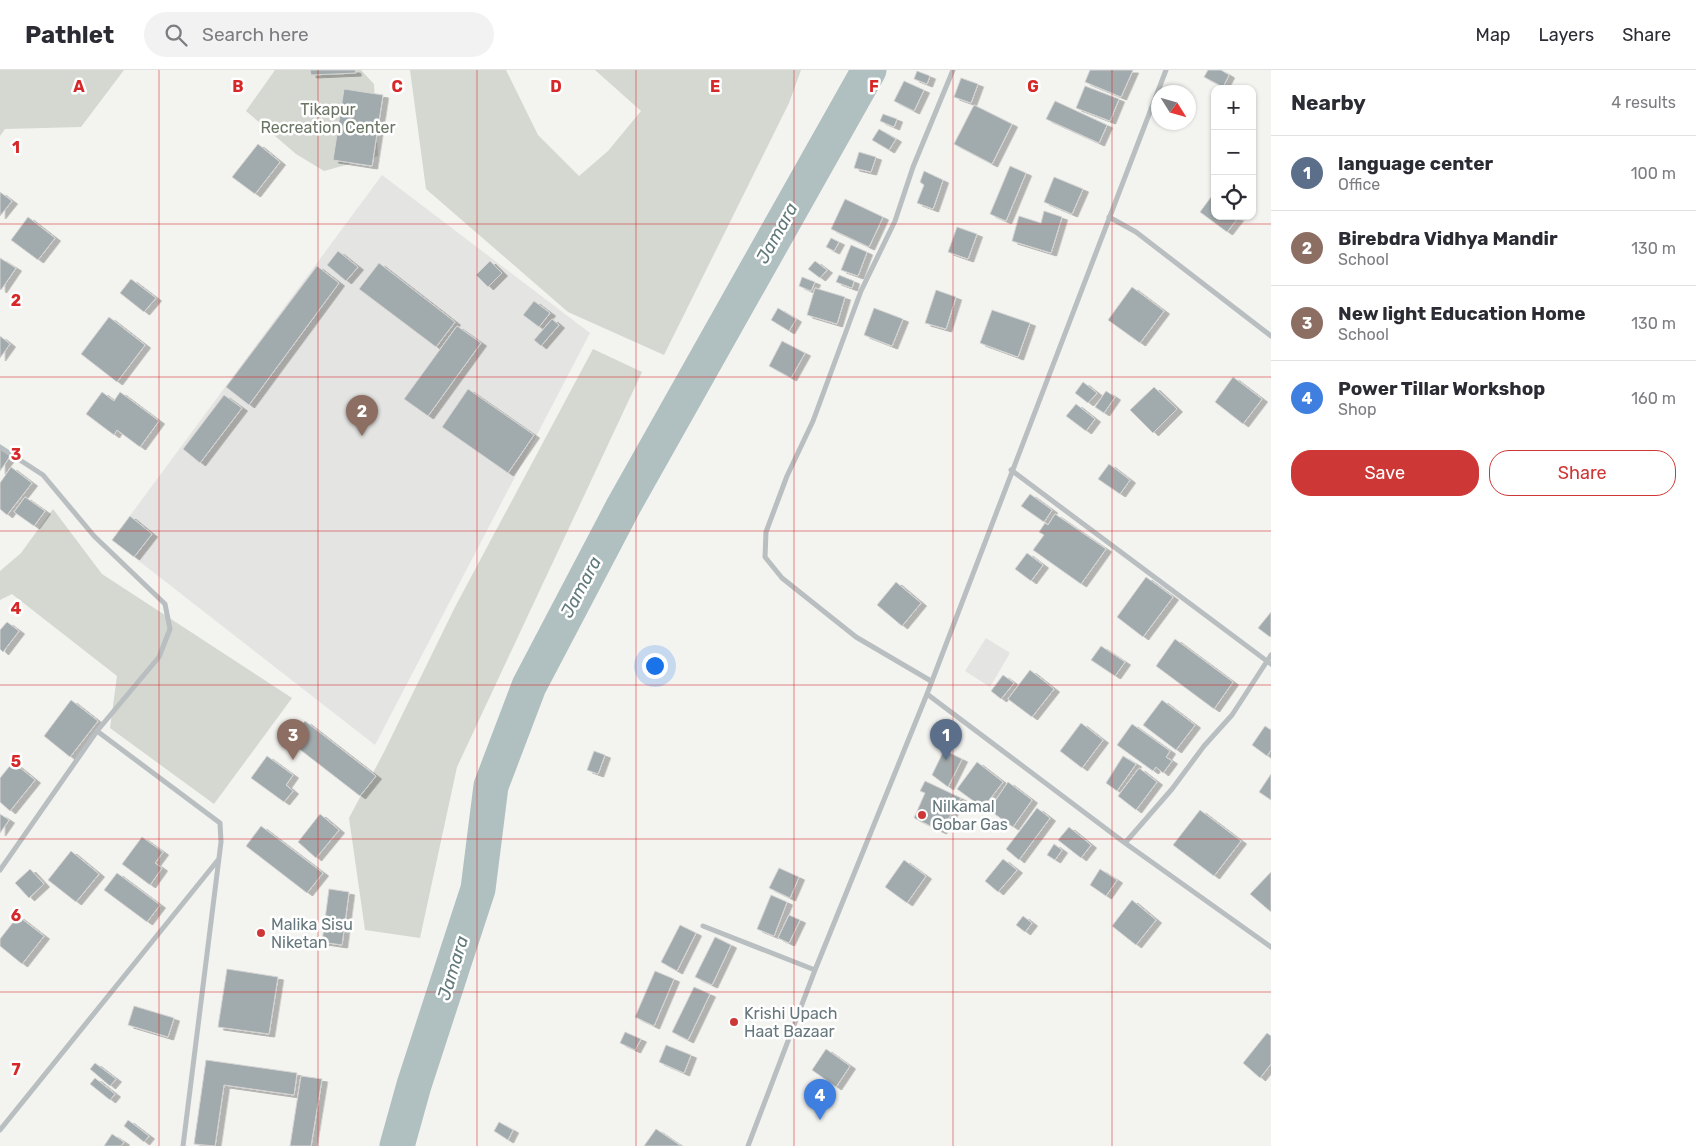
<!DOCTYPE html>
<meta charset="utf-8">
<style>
body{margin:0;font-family:Rubik,sans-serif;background:#f2f2f3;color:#2b2b33}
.controls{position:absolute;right:15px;top:15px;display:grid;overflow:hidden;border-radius:10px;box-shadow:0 1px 4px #0004}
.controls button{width:45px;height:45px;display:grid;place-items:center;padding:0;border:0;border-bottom:1px solid #e1e1e2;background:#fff;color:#2b2b33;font:25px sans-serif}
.compass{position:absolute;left:1151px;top:15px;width:45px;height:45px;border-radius:50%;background:#fff;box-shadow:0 1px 4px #0004;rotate:127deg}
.you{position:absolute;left:654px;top:595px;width:18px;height:18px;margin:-12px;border:4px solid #fff;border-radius:50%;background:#1a73e8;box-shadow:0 0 0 8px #1a73e833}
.badge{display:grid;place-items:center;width:32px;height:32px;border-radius:50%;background:#cd3836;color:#fff;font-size:16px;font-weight:700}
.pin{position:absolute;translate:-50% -41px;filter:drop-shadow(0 1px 2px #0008)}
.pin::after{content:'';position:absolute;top:26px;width:18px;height:15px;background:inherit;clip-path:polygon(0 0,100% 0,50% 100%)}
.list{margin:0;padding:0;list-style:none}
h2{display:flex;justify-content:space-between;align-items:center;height:65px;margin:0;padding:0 20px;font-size:21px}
h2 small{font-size:16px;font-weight:400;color:#7c7c81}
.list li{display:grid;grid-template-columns:32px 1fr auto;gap:15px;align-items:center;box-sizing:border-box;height:75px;padding:0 20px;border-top:1px solid #e1e1e2}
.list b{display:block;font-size:19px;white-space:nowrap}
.list p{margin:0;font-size:16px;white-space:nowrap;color:#7c7c81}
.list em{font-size:16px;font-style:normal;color:#7c7c81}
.actions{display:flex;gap:10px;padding:15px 20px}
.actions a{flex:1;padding:11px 0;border:1px solid #cd3836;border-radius:20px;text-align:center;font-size:18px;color:#cd3836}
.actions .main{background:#cd3836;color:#fff}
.icon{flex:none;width:28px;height:28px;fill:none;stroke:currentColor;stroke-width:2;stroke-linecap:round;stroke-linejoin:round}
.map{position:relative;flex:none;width:1271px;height:1076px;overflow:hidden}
header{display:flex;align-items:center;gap:30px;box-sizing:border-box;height:70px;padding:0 25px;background:#fff;border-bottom:1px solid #e1e1e2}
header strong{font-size:24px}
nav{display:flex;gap:28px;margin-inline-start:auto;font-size:18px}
.search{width:350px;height:45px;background:#f2f2f3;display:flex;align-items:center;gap:12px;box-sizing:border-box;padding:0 18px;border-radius:28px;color:#7c7c81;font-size:19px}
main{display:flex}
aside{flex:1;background:#fff}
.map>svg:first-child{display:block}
</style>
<header>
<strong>Pathlet</strong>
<div class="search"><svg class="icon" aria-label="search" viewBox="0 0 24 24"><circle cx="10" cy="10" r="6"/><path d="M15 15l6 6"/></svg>Search here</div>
<nav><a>Map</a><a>Layers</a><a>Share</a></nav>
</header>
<main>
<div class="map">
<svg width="1271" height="1076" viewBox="0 0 1271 1076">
<defs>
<filter id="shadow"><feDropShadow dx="5.5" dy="3" stdDeviation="0" flood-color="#0004"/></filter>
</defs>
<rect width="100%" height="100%" fill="#f3f3f0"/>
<path fill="#e4e4e3" d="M382 105 590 263 375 675 112 470Z
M986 568 1010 583 990 617 965 601Z"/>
<path fill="#d4d8d0" d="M0 0H124L81 57 5 59 0 66Z
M275 0H361L374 14 378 86 324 101 296 84 246 41Z
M410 0H506L538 65 579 106 608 81 641 41 595 0H801L789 33 664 285 568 242 426 119Z
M593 279 642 302 457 697 420 868 365 860 349 748 384 682 455 537Z
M53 439 102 504 292 628 214 734 110 658 117 606 12 524 0 530V501L21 483Z"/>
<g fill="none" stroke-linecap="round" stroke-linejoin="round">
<path stroke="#b0bfbf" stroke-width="35" d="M397 1076 414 1015 478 819 491 716 529 616 624 435 869 0"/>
</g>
<path fill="#a1aaac" stroke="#d5d4d3" filter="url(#shadow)" d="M310 0H355L356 3 311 5Z
M1090 0H1133L1121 27 1085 12Z
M1208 0H1221L1229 5 1223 17 1204 7Z
M917 1 930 6 927 14 914 9Z
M961 8 978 14 971 33 954 27Z
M904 11 924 20 914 41 894 31Z
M1085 16 1119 29 1110 51 1076 38Z
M344 19 383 25 372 96 333 90Z
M1055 31 1107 55 1099 73 1046 49Z
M974 35 1012 54 992 94 954 74Z
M883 44 897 49 894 57 880 51Z
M879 59 896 69 889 80 872 70Z
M258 74 280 92 255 124 232 107Z
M859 82 876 87 871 102 854 98Z
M1010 96 1026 103 1006 151 990 144Z
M924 101 943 110 933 139 917 133 924 115 920 112Z
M1054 107 1083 119 1072 144 1044 132Z
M0 122 12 131 0 146Z
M1211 127 1215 130V146L1238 148 1227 162 1200 142Z
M845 129 883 147 869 177 831 159Z
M1044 141 1062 147 1051 183 1012 171 1019 146 1041 153Z
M28 147 55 168 38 190 11 170Z
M957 157 977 164 968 189 948 182Z
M831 168 839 172 834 181 826 177Z
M851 175 867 182 858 206 841 200Z
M338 181 358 197 346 211 327 195Z
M0 188 16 198 1 220 0 219Z
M490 191 502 203 488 217 476 205Z
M815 191 827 200 820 208 808 199Z
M379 193 455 252 436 277 359 219Z
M317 196 339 213 249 335 226 317Z
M839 205 854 211 852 218 836 212Z
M802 207 815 212 811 221 799 216Z
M131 209 156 228 144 242 120 223Z
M1132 217 1164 241 1140 273 1108 250Z
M815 218 845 227 837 254 807 245Z
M936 220 956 227 946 259 925 253Z
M534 231 550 243 539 257 523 245Z
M778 238 796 249 789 261 771 250Z
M874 238 903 249 892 276 864 265Z
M992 240 1030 253 1018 287 980 273Z
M109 247 145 275 117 312 81 284Z
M552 249 559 255 541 276 534 270Z
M457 256 481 273 428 346 404 329Z
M0 266 10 274 0 288Z
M782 271 805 283 791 308 769 296Z
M1233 307 1262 329 1243 354 1215 332Z
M1083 312 1097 323 1088 333 1075 323Z
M1154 317 1177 339 1153 363 1130 340Z
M468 319 534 365 508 403 442 357Z
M1106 321 1115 327 1104 343 1095 337Z
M102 322 114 331 120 322 159 351 140 377 117 360 114 365 86 344Z
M224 325 242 338 200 393 183 379Z
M1076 334 1095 349 1086 361 1066 346Z
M0 378 11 385 0 401Z
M1109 394 1130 410 1120 424 1098 409Z
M11 397 32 413 7 445 0 439V413Z
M1030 424 1052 440 1044 452 1021 436Z
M25 427 45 441 34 456 14 442Z
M1055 444 1106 479 1081 514 1033 480 1044 465 1039 462 1045 453 1048 455Z
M130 446 152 464 134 487 112 470Z
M1027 483 1043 495 1031 511 1015 499Z
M1146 507 1173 527 1143 567 1117 547Z
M896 512 921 533 902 556 877 535Z
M1271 542V565L1270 567 1258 558Z
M7 552 19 561 3 582 0 579V560Z
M1175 569 1233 612 1214 639 1156 596Z
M1101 576 1125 592 1115 606 1091 590Z
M1030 600 1054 619 1032 647 1008 629Z
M1003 605 1014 613 1001 629 991 621Z
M71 630 98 651 70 687 44 666Z
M1162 630 1195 655 1176 680 1143 655Z
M305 651 376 706 360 726 289 671Z
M1081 653 1103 670 1082 698 1060 681Z
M1132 654 1170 681 1166 687 1172 691 1163 703 1156 697 1153 701 1117 675Z
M1265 656 1271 660V680L1267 686 1252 675Z
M944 680 962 689 948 717 932 705Z
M594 681 605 685 598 704 587 700Z
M267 686 293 705 286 715 293 721 284 732 251 708Z
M1123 686 1136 694 1117 721 1106 713Z
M13 692 35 710 10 741 0 732V708Z
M977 692 1003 712 983 738 957 719Z
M1139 698 1157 712 1136 740 1118 726Z
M1271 704V730L1259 722Z
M925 711 961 728 941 761 914 748 925 723 920 721Z
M1008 712 1032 730 1013 757 989 740Z
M1037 738 1050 748 1019 790 1006 779Z
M1200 740 1241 771 1214 806 1173 775Z
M0 744 9 750 0 763Z
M320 744 339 760 316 788 298 772Z
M261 756 323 803 307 823 246 776Z
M1069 757 1091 775 1081 788 1058 770Z
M142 767 163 782 155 793 162 798 150 815 122 794Z
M1054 774 1062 780 1055 790 1047 785Z
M71 781 99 804 76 832 48 810Z
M1003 789 1017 800 998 822 985 811Z
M904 790 926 806 907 833 885 817Z
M779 798 799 807 790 828 769 818Z
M30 799 44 814 29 828 15 813Z
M1100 799 1117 810 1106 826 1090 815Z
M1271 802V842L1250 824Z
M117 803 160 835 147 852 104 820Z
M329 819 349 822 342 875 322 872Z
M771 825 787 832 774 866 757 859Z
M1132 830 1156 850 1136 875 1112 856Z
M789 845 800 850 789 873 778 868Z
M18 846 44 866 22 894 0 876V869Z
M1023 846 1032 853 1025 862 1016 855Z
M680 855 696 863 677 901 661 892Z
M715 867 731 875 712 915 695 907Z
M227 899 278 907 269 964 218 957Z
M655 901 674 909 654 956 635 947Z
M694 917 710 924 688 970 672 962Z
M134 936 174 948 168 967 128 955Z
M625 962 641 969 635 980 620 973Z
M1267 963 1271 966V994L1260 1008 1243 993Z
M666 975 691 985 684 1003 659 992Z
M826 979 850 996 836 1017 812 1000Z
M206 990 297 1003 294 1025 224 1015 215 1076 194 1074Z
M95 993 116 1009 110 1016 90 999Z
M301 1006 322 1009 311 1076H290Z
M95 1008 115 1024 110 1030 90 1014Z
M128 1050 149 1066 144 1072 124 1056Z
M499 1052 513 1060 508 1070 494 1061Z
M656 1059 681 1076H644Z
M112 1064 124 1072 121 1076H104Z"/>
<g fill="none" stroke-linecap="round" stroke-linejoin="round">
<path stroke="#b9bec0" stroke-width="5" d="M1109 147 1136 162 1271 266
M0 377 43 405 94 466 165 534 170 559 159 587 97 661 0 800
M1011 400 1271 594
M931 611 856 567 782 508 765 487 766 462 787 406 813 351 861 221 895 151 913 97 953 0
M927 624 1125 773 1271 877
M97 661 220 753 221 772 183 1076
M1125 773 1172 719 1204 676 1232 645 1271 585
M703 856 815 900
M0 1060 218 790
M748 1076 815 900 927 624 1166 0"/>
</g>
<path fill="none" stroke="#d62828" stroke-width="1" stroke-opacity="0.55" d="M159 0V1076M318 0V1076M477 0V1076M636 0V1076M794 0V1076M953 0V1076M1112 0V1076M0 154H1271M0 307H1271M0 461H1271M0 615H1271M0 769H1271M0 922H1271"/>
<g fill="#cd3836" stroke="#fff" stroke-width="2">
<circle cx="922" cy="745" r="5"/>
<circle cx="261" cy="863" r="5"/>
<circle cx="734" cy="952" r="5"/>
</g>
<g text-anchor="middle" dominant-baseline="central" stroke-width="5" stroke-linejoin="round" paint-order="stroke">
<g font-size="16" fill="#6b7564" stroke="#fff">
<text x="328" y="39">Tikapur<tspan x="328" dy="18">Recreation Center</tspan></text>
</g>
<g font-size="16" fill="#66787d" stroke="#fff" text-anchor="start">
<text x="932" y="736">Nilkamal<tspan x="932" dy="18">Gobar Gas</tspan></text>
<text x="271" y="854">Malika Sisu<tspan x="271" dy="18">Niketan</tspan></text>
<text x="744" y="943">Krishi Upach<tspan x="744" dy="18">Haat Bazaar</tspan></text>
</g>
<g font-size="18" font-style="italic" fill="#627a7b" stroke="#fff">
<text transform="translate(777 163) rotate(-61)">Jamara</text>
<text transform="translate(581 517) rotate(-62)">Jamara</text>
<text transform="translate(453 898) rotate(-73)">Jamara</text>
</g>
</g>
<g font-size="16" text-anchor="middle" font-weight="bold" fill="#d62828" stroke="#fff" stroke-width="5" stroke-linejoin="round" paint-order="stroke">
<text x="79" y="22">A</text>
<text x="238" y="22">B</text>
<text x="397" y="22">C</text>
<text x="556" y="22">D</text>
<text x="715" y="22">E</text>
<text x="874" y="22">F</text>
<text x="1033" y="22">G</text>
<text x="16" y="83">1</text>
<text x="16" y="236">2</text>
<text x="16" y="390">3</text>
<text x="16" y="544">4</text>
<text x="16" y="697">5</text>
<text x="16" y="851">6</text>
<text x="16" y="1005">7</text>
</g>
</svg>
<div class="controls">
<button>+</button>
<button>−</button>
<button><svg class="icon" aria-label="locate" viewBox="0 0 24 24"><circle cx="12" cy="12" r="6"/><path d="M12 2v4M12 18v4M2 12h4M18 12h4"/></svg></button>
</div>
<svg class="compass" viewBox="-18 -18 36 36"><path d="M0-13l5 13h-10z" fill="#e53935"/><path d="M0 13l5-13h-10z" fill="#7c7c81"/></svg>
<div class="you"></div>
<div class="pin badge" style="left:946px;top:690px;background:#5c6f8a">1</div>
<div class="pin badge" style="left:362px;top:366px;background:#8d6e63">2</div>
<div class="pin badge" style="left:293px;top:690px;background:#8d6e63">3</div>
<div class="pin badge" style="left:820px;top:1050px;background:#3f7fe0">4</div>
</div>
<aside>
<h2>Nearby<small>4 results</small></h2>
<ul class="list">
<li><span class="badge" style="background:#5c6f8a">1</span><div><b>language center</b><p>Office</p></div><em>100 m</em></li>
<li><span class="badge" style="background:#8d6e63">2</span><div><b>Birebdra Vidhya Mandir</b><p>School</p></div><em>130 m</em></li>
<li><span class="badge" style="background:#8d6e63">3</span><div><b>New light Education Home</b><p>School</p></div><em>130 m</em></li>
<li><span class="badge" style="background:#3f7fe0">4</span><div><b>Power Tillar Workshop</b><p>Shop</p></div><em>160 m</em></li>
</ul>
<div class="actions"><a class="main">Save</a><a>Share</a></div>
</aside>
</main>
